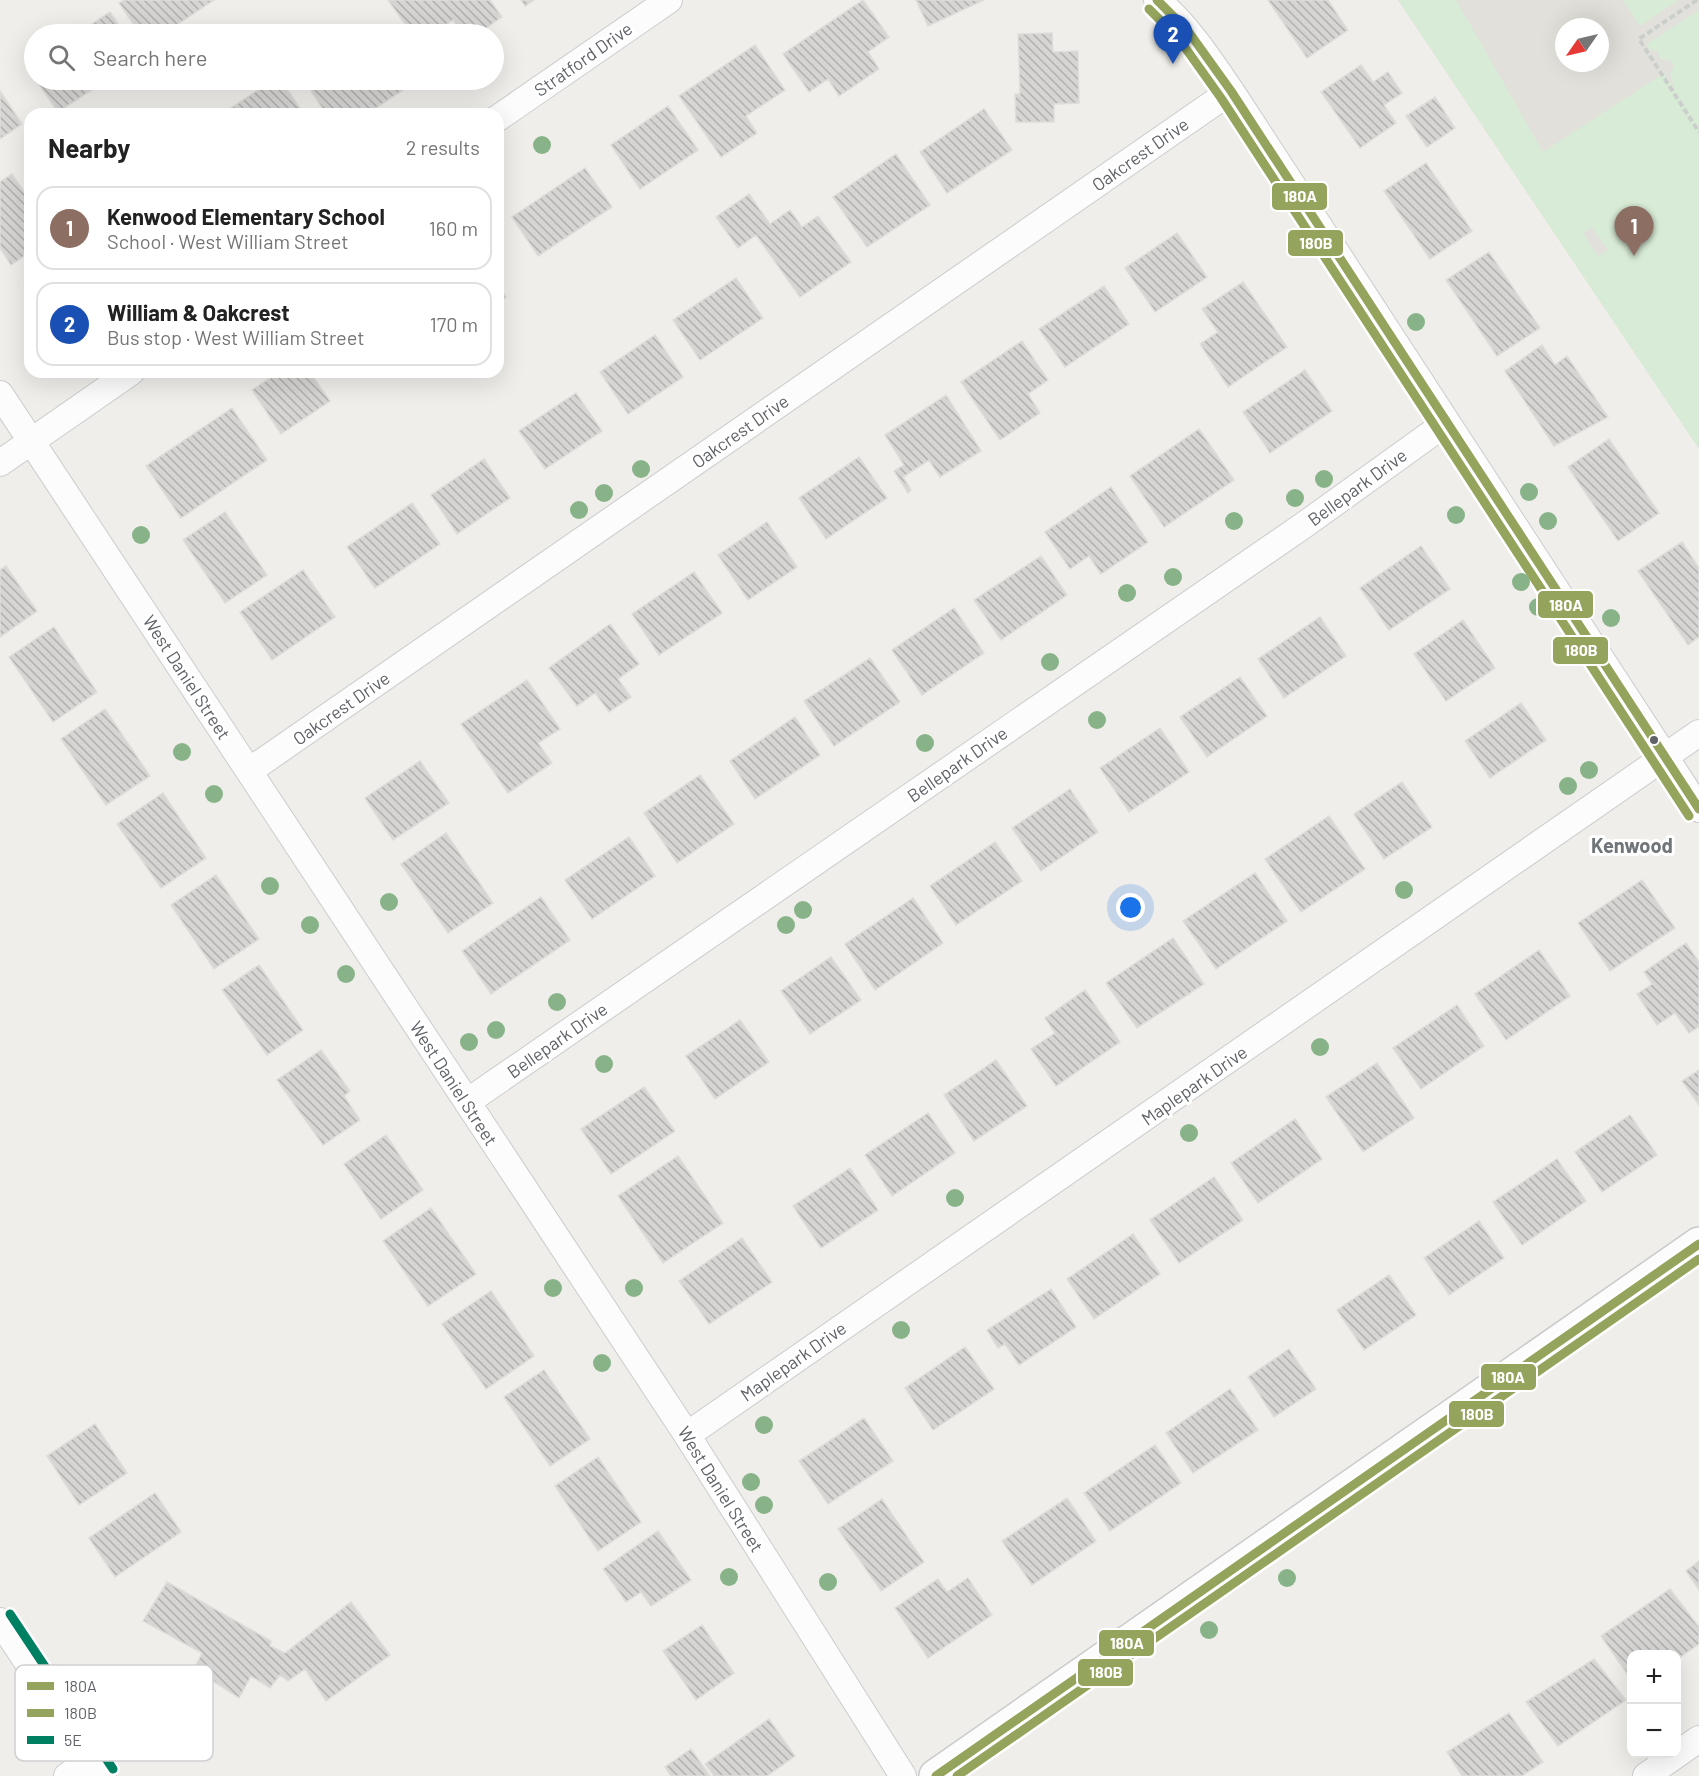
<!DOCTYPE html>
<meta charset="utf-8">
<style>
body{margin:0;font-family:Barlow,sans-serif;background:#f6f6f6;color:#222}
.controls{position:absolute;right:18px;bottom:18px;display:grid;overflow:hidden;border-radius:12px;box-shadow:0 6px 24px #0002}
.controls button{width:54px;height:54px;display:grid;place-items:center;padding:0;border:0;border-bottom:2px solid #e0e0e0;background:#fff;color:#222;font:30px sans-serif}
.compass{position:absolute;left:1555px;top:18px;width:54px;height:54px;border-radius:50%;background:#fff;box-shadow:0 6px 24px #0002;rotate:236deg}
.you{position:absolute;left:1131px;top:908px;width:21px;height:21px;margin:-15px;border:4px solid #fff;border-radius:50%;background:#1a73e8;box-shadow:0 0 0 9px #1a73e833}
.badge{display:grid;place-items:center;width:39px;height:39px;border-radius:50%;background:#0b8043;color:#fff;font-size:20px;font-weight:700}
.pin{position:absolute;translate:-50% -50px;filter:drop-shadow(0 2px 3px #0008)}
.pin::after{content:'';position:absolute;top:32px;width:21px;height:18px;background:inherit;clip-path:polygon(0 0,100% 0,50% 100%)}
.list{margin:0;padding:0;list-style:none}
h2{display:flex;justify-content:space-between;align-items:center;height:78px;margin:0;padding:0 24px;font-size:26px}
h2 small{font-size:20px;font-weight:400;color:#767676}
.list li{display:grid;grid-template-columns:39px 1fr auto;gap:18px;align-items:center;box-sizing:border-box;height:84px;margin:0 12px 12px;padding:0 12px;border:2px solid #e0e0e0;border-radius:18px}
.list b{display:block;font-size:22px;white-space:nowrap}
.list p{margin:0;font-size:20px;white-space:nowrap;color:#767676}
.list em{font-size:20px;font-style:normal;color:#767676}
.icon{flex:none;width:33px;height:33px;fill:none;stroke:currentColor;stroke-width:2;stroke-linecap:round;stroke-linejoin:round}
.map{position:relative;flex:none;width:1699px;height:1776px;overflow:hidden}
.search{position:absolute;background:#fff;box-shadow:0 6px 24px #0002;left:24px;top:24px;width:480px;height:66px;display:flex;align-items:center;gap:15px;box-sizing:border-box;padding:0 21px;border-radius:33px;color:#767676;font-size:22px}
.panel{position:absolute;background:#fff;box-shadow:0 6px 24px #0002;left:24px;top:108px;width:480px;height:270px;border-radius:18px}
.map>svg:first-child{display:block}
</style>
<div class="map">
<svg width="1699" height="1776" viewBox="0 0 1699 1776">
<defs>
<pattern id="building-back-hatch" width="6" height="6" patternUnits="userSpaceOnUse" patternTransform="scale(1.5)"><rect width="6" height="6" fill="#d6d5d3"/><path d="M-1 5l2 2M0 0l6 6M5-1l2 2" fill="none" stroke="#b1b0af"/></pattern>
</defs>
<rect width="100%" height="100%" fill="#efeeea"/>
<path fill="#e2e0da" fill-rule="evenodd" d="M1398 0H1699V449ZM1564 27H1600V63H1564Z"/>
<path fill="#d8ebd6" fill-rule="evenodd" d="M1398 0H1456L1543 152 1664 73 1675 89 1670 74 1674 65 1670 60 1661 59 1657 51 1649 49 1647 44 1699 10V449ZM1592 227 1608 250 1598 256 1583 233Z
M1623 0H1678L1640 26Z"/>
<path fill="url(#building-back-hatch)" stroke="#deddd9" stroke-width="1.5" d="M124 0H214L163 34H140L119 3Z
M388 0H490L502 17 477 34H463L453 20 432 34H412Z
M521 0H534L525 6Z
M863 0 889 37 868 52 879 69 839 96 828 79 809 92 783 54Z
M916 0H984L928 26Z
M1268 0H1328L1348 30 1307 58Z
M110 12 125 34H77Z
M1052 33 1053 52 1078 51 1079 103 1054 104V122H1016L1015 94H1020L1018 34Z
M755 45 785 90 746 116 757 133 721 157 679 96Z
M34 63V78L28 68Z
M1361 65 1373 82 1388 72 1402 93 1384 105 1396 123 1360 148 1321 92Z
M36 80H107L58 112Z
M273 80H281L304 114H222Z
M328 80H413L415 82 367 114H326L311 91Z
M0 91 22 124 0 139Z
M1435 97 1455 128 1427 147 1406 116Z
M668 106 698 150 640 189 611 145Z
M984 109 1012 150 947 193 920 152Z
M896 154 930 205 867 247 833 197Z
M1426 163 1472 231 1430 259 1384 191Z
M585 168 612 207 538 256 512 217Z
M12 174 30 200V252L11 265 0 248V182Z
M749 194 770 224 790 210 802 227 818 216 851 262 800 297 756 235 738 248 716 217Z
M1177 233 1207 277 1155 312 1125 268Z
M1489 252 1540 328 1497 356 1446 280Z
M736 278 763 318 700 360 673 320Z
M30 282V294L24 286Z
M1243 282 1287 347 1228 387 1200 344 1218 332 1202 309Z
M498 285 506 297 498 303Z
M1104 286 1129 324 1065 367 1039 329Z
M655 335 683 377 628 414 600 372Z
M1022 341 1048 380 1028 394 1040 413 1000 440 961 382Z
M1542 345 1555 365 1567 356 1608 417 1554 446 1505 371Z
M1305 370 1332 411 1270 453 1243 412Z
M279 372H310L330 401 281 434 252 390Z
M576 393 602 431 545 469 519 431Z
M946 395 981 451 940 477 929 460 903 477 911 490 908 493 894 471 904 465 885 435Z
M232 408 267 460 181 518 146 466Z
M1199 429 1234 480 1164 527 1130 476Z
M1609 439 1659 513 1618 541 1568 467Z
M859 457 887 498 826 539 799 498Z
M484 459 510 498 457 534 431 495Z
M1111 487 1148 542 1101 574 1089 556 1070 569 1045 532Z
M412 503 440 544 375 588 347 547Z
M225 512 267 575 225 603 183 540Z
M767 522 797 567 748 600 718 555Z
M1682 542 1699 568V637L1688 645 1638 571Z
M1421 546 1450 589 1389 630 1360 588Z
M1041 556 1067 595 1001 640 974 600Z
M6 566 37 611 0 637V570Z
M303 570 335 617 272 660 240 612Z
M694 572 722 613 659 655 632 614Z
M954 608 984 653 922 695 892 650Z
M1320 617 1346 656 1284 698 1258 659Z
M1463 620 1495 668 1446 701 1414 654Z
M610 624 639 664 618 679 631 697 609 712 595 693 577 706 549 668Z
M54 627 97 692 53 722 9 657Z
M870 658 900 702 834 746 804 701Z
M1240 677 1267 716 1207 757 1180 717Z
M527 680 560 729 538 743 552 763 508 793 461 724Z
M1521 703 1546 740 1490 778 1465 741Z
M105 709 150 776 106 805 61 739Z
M795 717 820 755 755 799 730 761Z
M1160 728 1189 772 1129 812 1100 768Z
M420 761 449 803 393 840 365 798Z
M700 775 734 824 677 863 644 813Z
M1402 782 1432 827 1384 859 1354 814Z
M1070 789 1098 832 1041 871 1012 828Z
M163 793 206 858 161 888 117 824Z
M1329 816 1365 869 1301 912 1265 859Z
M446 833 493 903 448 933 401 864Z
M629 837 655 876 592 919 565 880Z
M995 842 1022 881 956 925 930 886Z
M1255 873 1287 921 1216 969 1183 921Z
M216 875 259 939 214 969 171 905Z
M1642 880 1675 928 1610 971 1578 923Z
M541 897 570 940 491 994 462 951Z
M913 898 943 943 875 990 845 944Z
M1173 938 1204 984 1137 1028 1106 983Z
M1686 943 1699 962V1027L1689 1033 1675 1013 1657 1025 1637 994 1652 984 1644 972Z
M1539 950 1570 996 1506 1040 1475 994Z
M831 957 861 1000 810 1034 781 991Z
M259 965 303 1030 267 1055 222 990Z
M1085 990 1120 1042 1056 1086 1031 1049 1055 1033 1045 1018Z
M1457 1005 1484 1046 1421 1089 1393 1048Z
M740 1020 769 1062 715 1099 686 1056Z
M321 1050 350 1091 344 1096 360 1120 323 1145 277 1080Z
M996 1060 1027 1106 974 1141 944 1095Z
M1377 1063 1414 1118 1363 1152 1326 1097Z
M1699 1070V1105L1682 1081Z
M644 1087 675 1131 611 1174 581 1129Z
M928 1113 955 1153 892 1196 865 1155Z
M1630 1115 1657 1155 1602 1192 1575 1152Z
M1295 1119 1322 1159 1258 1203 1231 1163Z
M386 1135 423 1190 381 1219 344 1164Z
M678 1156 723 1223 663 1263 618 1196Z
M1557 1159 1586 1201 1522 1245 1493 1202Z
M850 1168 878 1210 821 1248 793 1206Z
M1214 1177 1243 1220 1179 1263 1150 1220Z
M431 1208 476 1274 428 1306 383 1241Z
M1479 1221 1504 1258 1449 1295 1424 1258Z
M1133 1234 1160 1274 1094 1319 1067 1279Z
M742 1238 772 1282 709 1324 679 1281Z
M1389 1275 1416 1315 1364 1350 1337 1310Z
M1051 1289 1076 1327 1019 1365 1005 1344 998 1348 987 1330Z
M491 1291 534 1356 486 1389 442 1324Z
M965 1347 994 1389 933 1430 905 1388Z
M1289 1349 1316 1389 1274 1417 1248 1377Z
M544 1370 590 1439 550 1466 504 1397Z
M1230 1389 1258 1430 1193 1473 1166 1433Z
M864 1418 893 1461 828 1504 799 1461Z
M95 1424 127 1473 79 1505 47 1456Z
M1155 1445 1181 1483 1110 1531 1084 1493Z
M598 1457 641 1522 598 1551 555 1486Z
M155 1493 181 1532 115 1577 89 1538Z
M1067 1498 1096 1541 1032 1585 1002 1541Z
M882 1499 924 1562 881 1591 838 1529Z
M658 1531 691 1580 651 1606 641 1592 626 1602 603 1569Z
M1699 1561V1590L1686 1571Z
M968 1578 992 1615 928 1658 895 1608 938 1579 947 1592Z
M167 1582 271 1641 270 1646 285 1653 351 1602 390 1655 326 1701 305 1669 288 1681 280 1675 270 1688 251 1676 239 1698 194 1669 202 1653 143 1621Z
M1670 1589 1699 1627V1644L1676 1660V1654H1632V1681L1601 1636Z
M702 1625 734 1673 696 1700 663 1651Z
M1594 1659 1626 1700 1558 1746 1526 1702Z
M1509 1713 1543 1762 1522 1776H1462L1447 1752Z
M769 1719 795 1756 767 1776H714L705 1764Z
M691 1749 710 1776H671L665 1767Z"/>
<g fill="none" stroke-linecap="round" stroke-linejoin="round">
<g stroke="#cbcccc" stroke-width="28">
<path id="street" d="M1157 0C1187 25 1209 59 1231 91L1699 809
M498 118 669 0
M0 394 687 1435 903 1776
M0 463 131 372
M249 771 1231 91
M467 1102 1304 525 1446 423
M687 1435 1699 733
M0 1621 103 1776
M67 1776 92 1759
M1646 1776 1699 1739"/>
</g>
<g stroke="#cacacb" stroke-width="36">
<path id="secondary" d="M936 1776 1699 1244"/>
</g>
<path stroke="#cacfcc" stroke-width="4" stroke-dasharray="6 3" stroke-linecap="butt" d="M1697 0 1639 39 1699 132"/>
<use href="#street" stroke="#fdfcfc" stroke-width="26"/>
<use href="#secondary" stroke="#fdfcfc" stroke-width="33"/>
<g stroke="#fff" stroke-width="14">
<path id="bus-1" d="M1157 0 1188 31 1231 91 1699 809
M936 1776 1699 1244"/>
</g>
<g stroke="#fff" stroke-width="14">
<path id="bus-2" d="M1149 9 1179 39 1221 98 1689 816
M957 1776 1699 1259"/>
</g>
<g stroke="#fff" stroke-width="14">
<path id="bus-3" d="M10 1614 113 1769"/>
</g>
<use href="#bus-1" stroke="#94a45c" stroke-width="9"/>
<use href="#bus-2" stroke="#94a45c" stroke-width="9"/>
<use href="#bus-3" stroke="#008063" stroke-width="9"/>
</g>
<g fill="#88b388">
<circle cx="542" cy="145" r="9"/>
<circle cx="1416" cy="322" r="9"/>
<circle cx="641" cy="469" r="9"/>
<circle cx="1324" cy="479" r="9"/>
<circle cx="1529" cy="492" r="9"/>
<circle cx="604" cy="493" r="9"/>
<circle cx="1295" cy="498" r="9"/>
<circle cx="579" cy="510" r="9"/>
<circle cx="1456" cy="515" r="9"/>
<circle cx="1234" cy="521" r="9"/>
<circle cx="1548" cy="521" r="9"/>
<circle cx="141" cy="535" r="9"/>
<circle cx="1173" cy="577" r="9"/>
<circle cx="1521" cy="582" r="9"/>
<circle cx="1127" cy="593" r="9"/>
<circle cx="1538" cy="607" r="9"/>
<circle cx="1611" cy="618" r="9"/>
<circle cx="1050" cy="662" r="9"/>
<circle cx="1097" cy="720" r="9"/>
<circle cx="925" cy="743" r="9"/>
<circle cx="182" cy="752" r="9"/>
<circle cx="1589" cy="770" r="9"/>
<circle cx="1568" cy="786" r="9"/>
<circle cx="214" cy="794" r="9"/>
<circle cx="270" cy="886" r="9"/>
<circle cx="1404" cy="890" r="9"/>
<circle cx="389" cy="902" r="9"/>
<circle cx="803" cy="910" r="9"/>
<circle cx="310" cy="925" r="9"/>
<circle cx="786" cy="925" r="9"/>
<circle cx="346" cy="974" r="9"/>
<circle cx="557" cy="1002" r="9"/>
<circle cx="496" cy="1030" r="9"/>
<circle cx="469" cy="1042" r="9"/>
<circle cx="1320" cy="1047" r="9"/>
<circle cx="604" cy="1064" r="9"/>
<circle cx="1189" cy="1133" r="9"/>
<circle cx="955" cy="1198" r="9"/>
<circle cx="553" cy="1288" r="9"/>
<circle cx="634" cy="1288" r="9"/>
<circle cx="901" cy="1330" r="9"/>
<circle cx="602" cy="1363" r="9"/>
<circle cx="764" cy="1425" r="9"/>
<circle cx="751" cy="1482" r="9"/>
<circle cx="764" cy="1505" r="9"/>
<circle cx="729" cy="1577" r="9"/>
<circle cx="1287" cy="1578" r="9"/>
<circle cx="828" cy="1582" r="9"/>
<circle cx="1209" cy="1630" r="9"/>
</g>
<circle fill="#5f6368" stroke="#fff" stroke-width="2" cx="1654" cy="740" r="5"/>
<g text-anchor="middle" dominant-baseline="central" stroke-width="6" stroke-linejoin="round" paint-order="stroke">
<g font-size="18" fill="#5f6368" stroke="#fff">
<text transform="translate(583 59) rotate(-35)">Stratford Drive</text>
<text transform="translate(1140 154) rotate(-35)">Oakcrest Drive</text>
<text transform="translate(740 431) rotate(-35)">Oakcrest Drive</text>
<text transform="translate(1357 487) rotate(-36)">Bellepark Drive</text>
<text transform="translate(187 677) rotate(57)">West Daniel Street</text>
<text transform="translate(341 708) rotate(-35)">Oakcrest Drive</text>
<text transform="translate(957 764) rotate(-35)">Bellepark Drive</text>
<text transform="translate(557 1040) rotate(-35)">Bellepark Drive</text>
<text transform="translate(454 1083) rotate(57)">West Daniel Street</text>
<text transform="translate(1194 1085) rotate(-35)">Maplepark Drive</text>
<text transform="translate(793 1361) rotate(-35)">Maplepark Drive</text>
<text transform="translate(721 1489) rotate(58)">West Daniel Street</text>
</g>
<g font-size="20" font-weight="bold" fill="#70757a" stroke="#fff">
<text x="1632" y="845">Kenwood</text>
</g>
</g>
<rect x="15" y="1665" width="198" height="96" rx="9" fill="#fff" stroke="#cfd0d2" stroke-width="1.5"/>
<rect x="27" y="1682" width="27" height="8" fill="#94a45c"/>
<rect x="27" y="1709" width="27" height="8" fill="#94a45c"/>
<rect x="27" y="1736" width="27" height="8" fill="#008063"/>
<g font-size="16" fill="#5f6368">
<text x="64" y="1692">180A</text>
<text x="64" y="1719">180B</text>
<text x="64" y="1746">5E</text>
</g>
<g stroke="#fff" stroke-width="2">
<rect x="1271" y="182" width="57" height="29" rx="6" fill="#94a45c"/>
<rect x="1287" y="229" width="57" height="28" rx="6" fill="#94a45c"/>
<rect x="1537" y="590" width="57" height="29" rx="6" fill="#94a45c"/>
<rect x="1552" y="636" width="57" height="29" rx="6" fill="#94a45c"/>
<rect x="1480" y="1363" width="57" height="28" rx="6" fill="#94a45c"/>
<rect x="1448" y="1400" width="57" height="28" rx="6" fill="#94a45c"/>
<rect x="1098" y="1629" width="57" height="28" rx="6" fill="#94a45c"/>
<rect x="1077" y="1658" width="57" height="29" rx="6" fill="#94a45c"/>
</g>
<g font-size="16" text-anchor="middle" font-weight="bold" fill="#fff">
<text x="1300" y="202">180A</text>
<text x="1316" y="249">180B</text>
<text x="1566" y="611">180A</text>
<text x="1581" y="656">180B</text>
<text x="1508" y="1383">180A</text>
<text x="1477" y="1420">180B</text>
<text x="1127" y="1649">180A</text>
<text x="1106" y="1678">180B</text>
</g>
</svg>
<div class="controls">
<button>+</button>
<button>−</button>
</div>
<svg class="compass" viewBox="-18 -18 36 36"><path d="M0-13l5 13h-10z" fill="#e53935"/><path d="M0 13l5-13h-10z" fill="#767676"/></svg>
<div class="you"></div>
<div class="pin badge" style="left:1634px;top:256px;background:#8d6e63">1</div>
<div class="pin badge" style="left:1173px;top:64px;background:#1a4fb4">2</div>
<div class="search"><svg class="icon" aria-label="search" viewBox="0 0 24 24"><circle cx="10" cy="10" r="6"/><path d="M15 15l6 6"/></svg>Search here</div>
<section class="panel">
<h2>Nearby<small>2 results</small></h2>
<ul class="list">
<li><span class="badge" style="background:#8d6e63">1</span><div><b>Kenwood Elementary School</b><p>School · West William Street</p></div><em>160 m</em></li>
<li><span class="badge" style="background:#1a4fb4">2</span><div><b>William &amp; Oakcrest</b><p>Bus stop · West William Street</p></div><em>170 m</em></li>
</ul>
</section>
</div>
